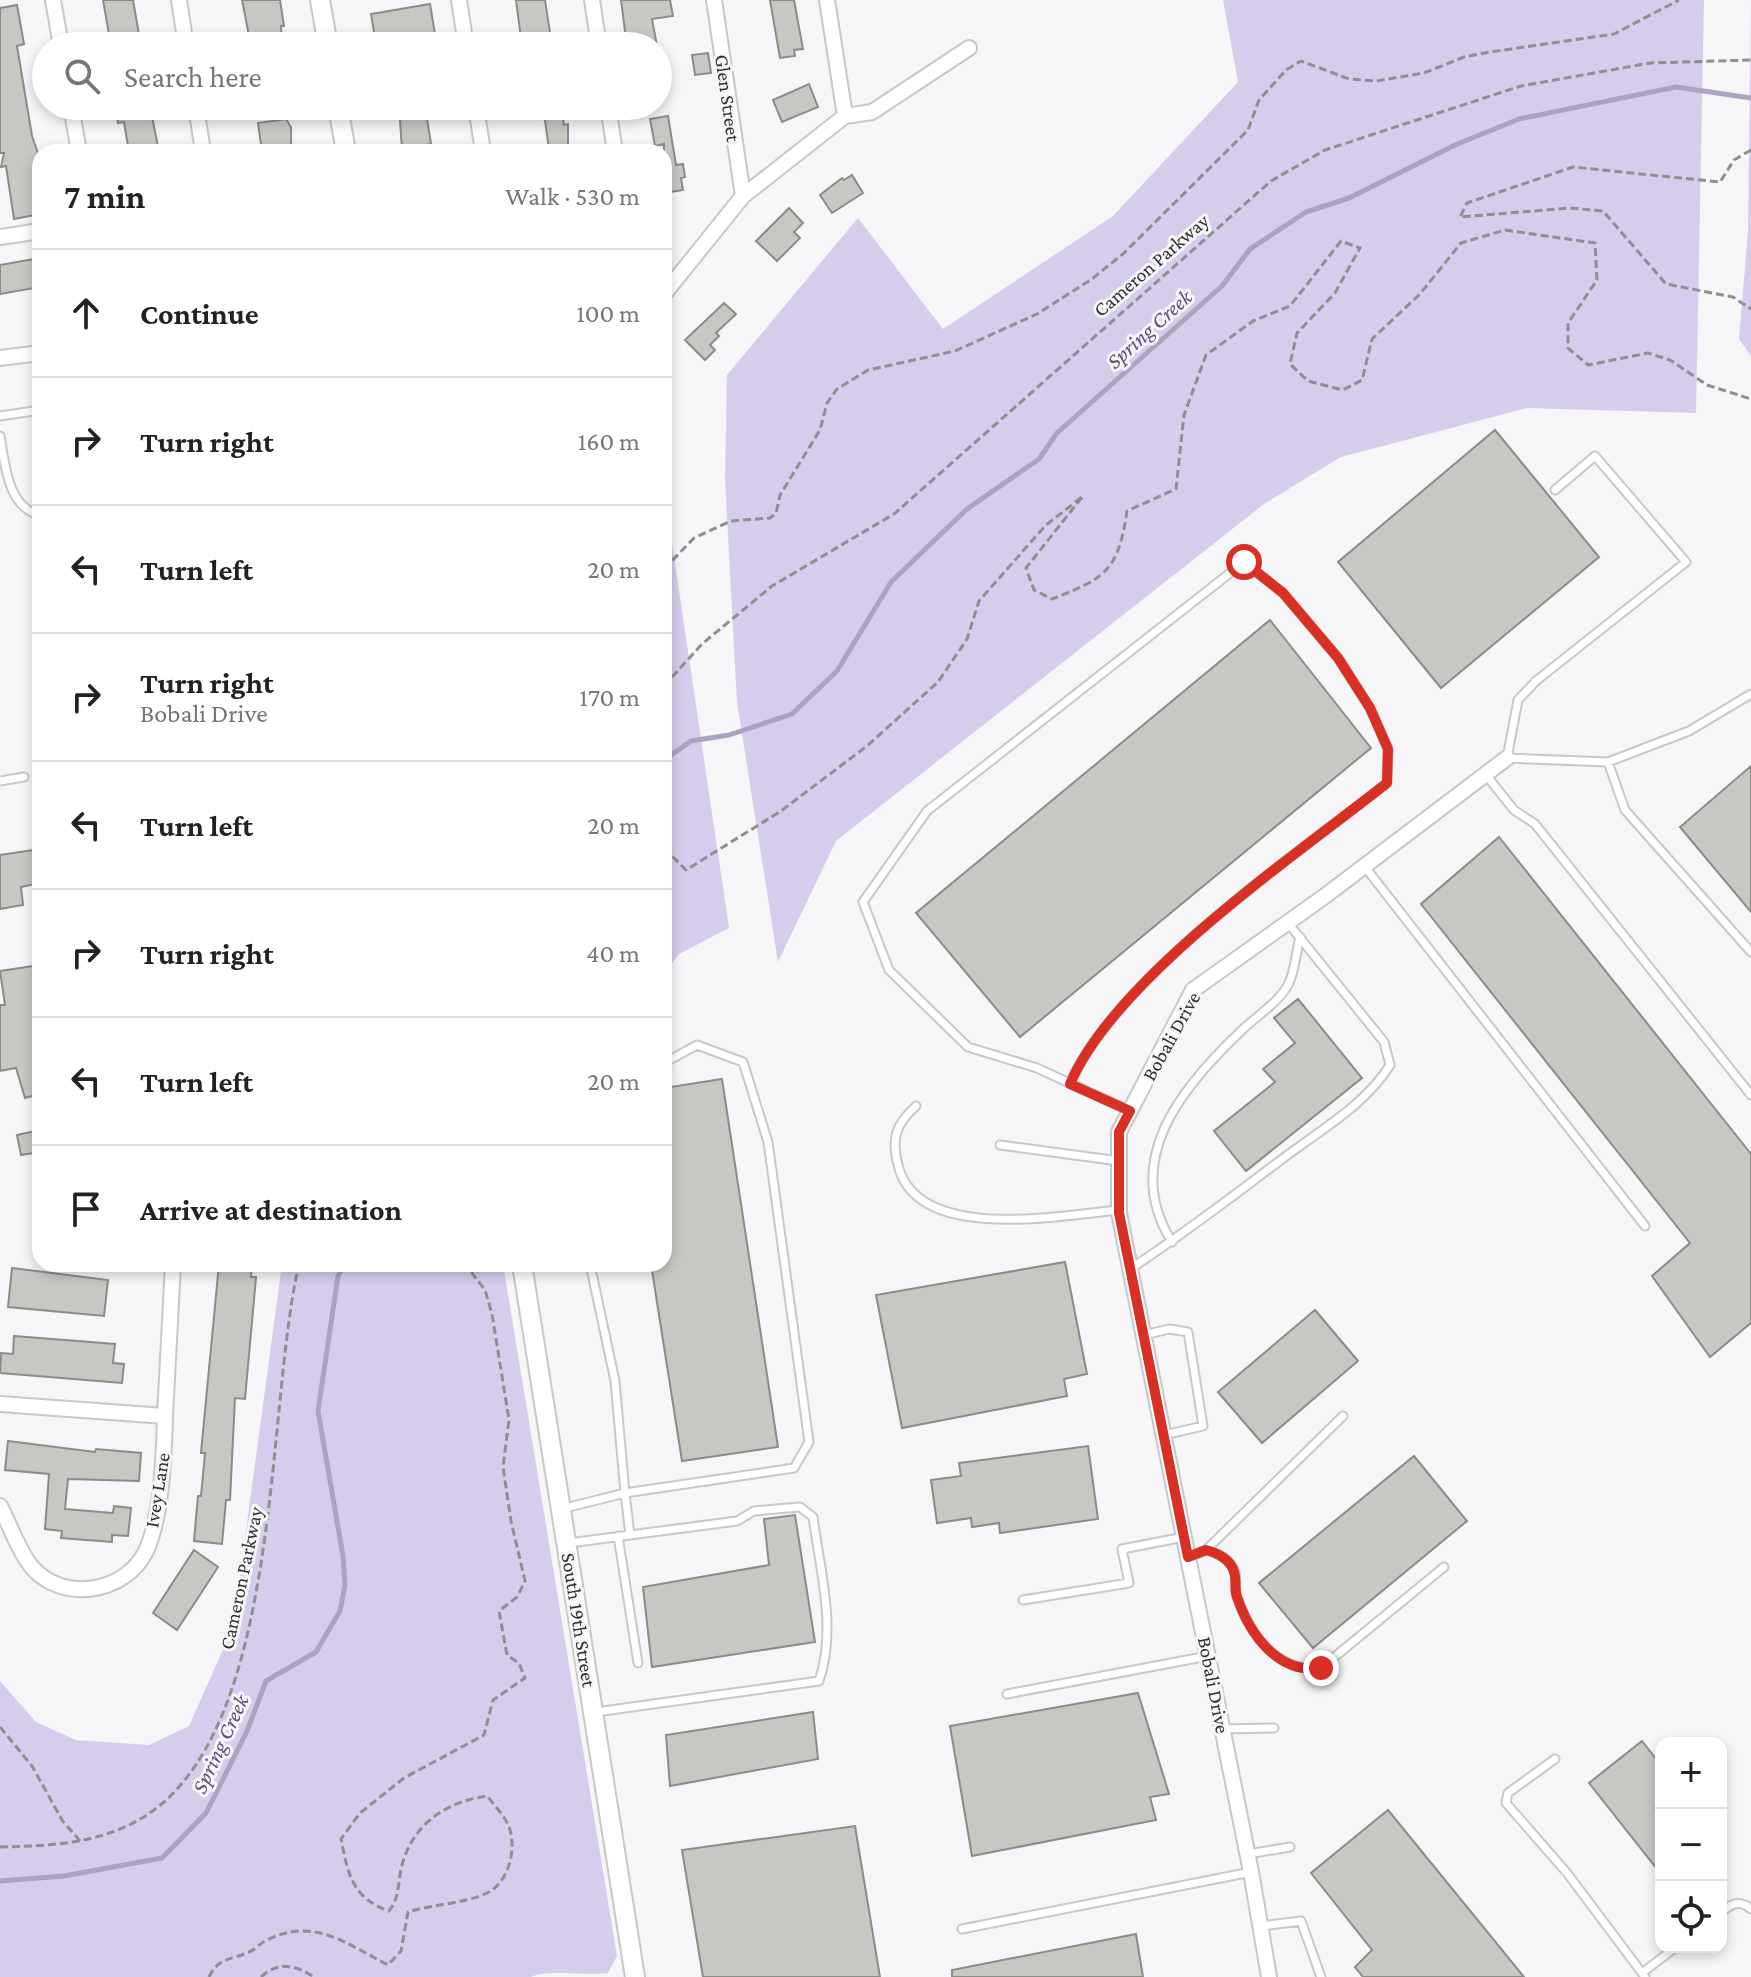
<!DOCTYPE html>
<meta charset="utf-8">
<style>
body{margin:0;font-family:"Crimson Pro",serif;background:#f6f6f6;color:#222}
.controls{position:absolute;right:24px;bottom:24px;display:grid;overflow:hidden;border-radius:16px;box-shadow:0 4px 12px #0003}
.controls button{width:72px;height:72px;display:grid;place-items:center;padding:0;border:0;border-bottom:2px solid #e0e0e0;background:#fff;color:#222;font:40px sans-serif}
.stop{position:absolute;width:24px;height:24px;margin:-18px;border:6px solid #d93025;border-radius:50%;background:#fff}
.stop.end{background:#d93025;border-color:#fff;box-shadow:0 2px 8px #0008}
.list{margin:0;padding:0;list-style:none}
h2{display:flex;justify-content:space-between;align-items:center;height:104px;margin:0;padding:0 32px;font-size:34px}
h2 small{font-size:26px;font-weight:400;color:#767676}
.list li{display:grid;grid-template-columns:52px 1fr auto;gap:24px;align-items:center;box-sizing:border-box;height:128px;padding:0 32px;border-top:2px solid #e0e0e0}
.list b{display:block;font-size:30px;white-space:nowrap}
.list p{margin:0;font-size:26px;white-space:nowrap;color:#767676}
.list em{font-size:26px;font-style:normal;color:#767676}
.icon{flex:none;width:44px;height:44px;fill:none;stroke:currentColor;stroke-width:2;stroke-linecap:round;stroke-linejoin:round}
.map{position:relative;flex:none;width:1751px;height:1977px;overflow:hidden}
.search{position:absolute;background:#fff;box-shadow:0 4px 12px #0003;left:32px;top:32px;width:640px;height:88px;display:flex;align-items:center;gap:20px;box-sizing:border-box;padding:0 28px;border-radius:44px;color:#767676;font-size:30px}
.panel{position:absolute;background:#fff;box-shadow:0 4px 12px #0003;left:32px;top:144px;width:640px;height:1128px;border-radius:24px}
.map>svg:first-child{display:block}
</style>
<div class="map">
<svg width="1751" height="1977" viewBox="0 0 1751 1977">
<rect width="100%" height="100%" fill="#f6f5f8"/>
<path fill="#d6cdec" d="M1223 0H1704L1696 413 1527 408 1341 457 1264 504 836 841 778 962 737 702 725 480 727 375 858 218 943 329 1113 216 1238 82Z
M1751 0V356L1739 339 1748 231Z
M665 496 729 928 679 954 664 974Z
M282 1264H503L617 1956 608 1973C588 1976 546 1969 531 1977H0V1681L36 1722 76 1740 149 1745 189 1726 233 1627Z"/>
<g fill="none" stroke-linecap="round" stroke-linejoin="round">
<path stroke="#aca3c1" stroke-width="5" d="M664 760 691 741 729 735 792 714 837 671 891 582 967 509 1039 459 1057 433 1222 286 1250 249 1306 212 1349 198 1455 145 1519 119 1676 87 1751 98
M0 1881 64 1876 162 1858 206 1813 247 1731 266 1681 316 1652 340 1611 345 1585 343 1556 318 1411 338 1276 345 1264"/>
</g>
<path fill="#c9c7c4" stroke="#8d8b88" stroke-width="2" d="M103 0H133L141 46H111Z
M242 0H280L284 26H281L282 46H251Z
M516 0H545L552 46H522Z
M621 0H670L673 16 652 19 657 46H627Z
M770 0H794L803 49 794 50 795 56 780 58Z
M430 4 435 34 376 44 371 14Z
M17 5 24 44 17 46 32 136 40 159 34 162 40 214 14 219 6 166 1 167 4 153H0V8Z
M708 53 711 73 695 75 692 55Z
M809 84 818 107 782 122 773 100Z
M115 106H150L159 152H129L124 122 118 123Z
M399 106H425L431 144 402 149Z
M543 106H561L564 125 568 124V146L549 149Z
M668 116 676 165 683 164 685 177 681 178 683 190 664 193V144L655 146 650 119Z
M286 119 291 127V150L262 152 258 123Z
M852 175 863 193 832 213 820 195 842 178 844 180Z
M789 208 803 223 794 232 800 238 777 261 756 241Z
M40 258V287L0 294V265Z
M724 303 736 314 716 333 719 336 710 345 715 350 705 360 685 340Z
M1495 430 1599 557 1441 688 1338 562Z
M1270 620 1371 748 1020 1037 916 913Z
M1751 766V912L1680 827Z
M1499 837 1751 1154V1323L1710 1357 1652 1276 1690 1243 1421 904Z
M40 849V883L21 887 23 905 0 909V855Z
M40 965V1094L25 1098 16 1068 0 1071V1005H5L0 971Z
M1298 999 1362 1078 1246 1171 1214 1131 1275 1082 1263 1069 1295 1043 1274 1018Z
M722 1079 778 1447 682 1461 651 1264H664V1088Z
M35 1131 39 1152 21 1155 17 1135Z
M1065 1262 1087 1374 1064 1379 1067 1396 902 1428 876 1295Z
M219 1264H252L251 1277H256L245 1399 235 1398 230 1500H226L222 1544 194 1541 198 1496H201L205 1453H201Z
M12 1268 108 1280 104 1316 8 1307Z
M1315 1310 1358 1361 1262 1443 1218 1392Z
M14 1336 115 1344 113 1363 124 1364 122 1383 0 1373 1 1353 13 1354Z
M8 1441 95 1452 96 1449 141 1453 139 1481 68 1479 65 1509 113 1513 114 1506 131 1508 128 1536 112 1535V1542L61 1538 62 1531 45 1529 49 1474 5 1470Z
M1088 1446 1098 1519 1000 1533 999 1523 972 1527 971 1518 937 1523 931 1480 961 1476 959 1463Z
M1414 1456 1467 1521 1313 1648 1259 1583Z
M795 1515 815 1642 652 1667 643 1587 769 1565 764 1519Z
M194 1550 218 1567 177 1630 153 1613Z
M1138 1693 1169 1794 1150 1797 1156 1820 972 1856 950 1726Z
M813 1712 818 1759 670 1786 666 1735Z
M1642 1741 1661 1765V1874L1589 1783Z
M1388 1810 1524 1977H1363L1355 1967 1372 1950 1311 1873Z
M855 1826 880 1977H703L682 1850Z
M1136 1934 1143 1977H952V1970Z"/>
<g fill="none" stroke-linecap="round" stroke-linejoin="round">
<g stroke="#c8c7ca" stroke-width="11">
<path id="service" d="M0 416 40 410
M0 436C5 465 8 508 40 515
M1555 490 1595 456 1686 562 1536 681 1518 700 1507 758 1608 762 1689 731 1751 694
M1608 762 1625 810 1751 952
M1486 775 1514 810 1535 824 1751 1095
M0 781 24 777
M1365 867 1645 1226
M1070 1084C1115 978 1295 856 1387 783L1388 749 1370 708 1338 658 1283 593 1244 562 927 811 863 902 889 970 968 1047 1037 1068 1130 1111
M916 1106C896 1124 891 1138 898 1165 917 1244 1060 1215 1119 1210
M1000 1145 1119 1161
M1172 1242C1121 1161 1181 1088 1240 1032 1254 1018 1279 1002 1288 985 1295 972 1296 952 1300 937
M1130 1269C1184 1234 1234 1195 1285 1157 1322 1129 1366 1104 1390 1065L1384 1042 1288 923
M1144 1335 1169 1329 1188 1332 1203 1426 1164 1435
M561 1509 625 1493 615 1381 590 1264
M630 1535 625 1493 794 1468 809 1442 768 1142 743 1062 697 1045 664 1063
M618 1536 638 1663
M569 1543 737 1521 754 1511 800 1507 813 1517C820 1570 837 1629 819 1681L596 1712
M1206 1550 1343 1416
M1188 1557 1206 1550C1218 1553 1231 1560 1235 1572 1237 1580 1234 1589 1237 1597 1250 1635 1278 1673 1321 1668L1444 1567
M1023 1600 1129 1583 1122 1549 1184 1537
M1007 1694 1208 1656
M1223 1729 1274 1728
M1555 1759 1508 1793 1506 1803 1567 1873 1645 1977
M1248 1854 1290 1847
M1721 1912C1732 1904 1739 1899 1751 1909
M1261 1926 1301 1921 1321 1977
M962 1929 1251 1872
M1642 1973 1676 1947"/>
</g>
<g stroke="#c8c7ca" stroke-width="18">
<path id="minor" d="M53 0 61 46
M179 0 186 46
M459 0 466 46
M592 0 599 46
M714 0 743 196
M827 0 845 116
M71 106 79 152
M196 106 203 152
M476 106 483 152
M608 106 615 152
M0 237 40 231
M664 294 743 196 845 116 872 112 969 48
M0 358 40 353
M0 1404 165 1416C164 1455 162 1516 146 1551 125 1594 61 1603 31 1566 18 1550 10 1525 0 1506
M165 1416 173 1264
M1269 1977 1251 1872 1119 1213V1132L1193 990 1325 896 1507 758"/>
</g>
<g stroke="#c8c7ca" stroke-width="22">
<path id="tertiary" d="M320 0 328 46
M338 106 346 152
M522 1264 635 1977"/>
</g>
<path stroke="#8f8e90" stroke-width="3" stroke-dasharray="8 4" stroke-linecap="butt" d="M1751 150 1734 160 1720 182 1573 167 1467 203 1460 217 1570 208 1603 211 1666 284 1733 297 1751 309
M664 569 694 538 731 521 770 518 776 513 780 495 820 430 827 403 837 389 868 370 955 351 1037 314 1092 279 1124 253 1248 130 1259 100 1286 70 1301 61 1349 79 1376 81 1424 73 1464 57 1490 52 1614 34 1679 0
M664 686 702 644 772 586 894 514 1271 181 1325 150 1521 86 1650 63 1751 60
M664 848 686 870 781 811 867 746 938 682 967 639 979 601 1045 526 1083 496 1026 568 1034 590 1052 599C1106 578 1118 571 1127 511L1176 489 1184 415 1206 355 1253 321 1290 306 1341 241 1360 248 1335 293 1297 333 1290 364 1308 381 1343 390 1362 380 1372 339 1420 294 1461 243 1505 230 1595 243 1597 280 1568 323V348L1588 365 1648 353 1670 360 1707 385 1751 399
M0 1727 32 1766 62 1820 80 1841
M0 1847C48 1846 99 1844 142 1818 284 1733 265 1409 299 1264
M209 1977C218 1957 232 1960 249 1952 255 1950 259 1944 265 1941 313 1916 345 1943 388 1965L401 1951 408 1912C433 1904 464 1904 487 1893 509 1883 517 1848 509 1827 505 1816 494 1805 487 1796 445 1802 411 1825 401 1869 398 1886 399 1898 389 1911 352 1898 348 1874 341 1839L360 1813 404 1778 484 1735 493 1700 525 1678 519 1663 507 1655 499 1611 517 1597 525 1581 511 1521 503 1467 509 1420 492 1314 485 1290 465 1264
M261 1977C278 1961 296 1965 314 1977"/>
<use href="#service" stroke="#fff" stroke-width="7"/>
<use href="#minor" stroke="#fff" stroke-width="14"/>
<use href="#tertiary" stroke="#fff" stroke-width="18"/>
</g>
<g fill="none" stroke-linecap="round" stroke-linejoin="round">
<path stroke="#d93025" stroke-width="10" d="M1244 562 1283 593 1338 658 1370 708 1388 749 1387 783C1295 856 1115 978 1070 1084L1130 1111 1119 1132V1213L1188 1557 1206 1550C1218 1553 1231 1560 1234 1572 1237 1580 1234 1589 1237 1597 1250 1635 1278 1674 1321 1668"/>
</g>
<g text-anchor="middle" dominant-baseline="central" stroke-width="6" stroke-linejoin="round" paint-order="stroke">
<g font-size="20" fill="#2f2f30" stroke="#f6f5f8">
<text transform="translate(728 98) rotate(82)">Glen Street</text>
<text transform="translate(1151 265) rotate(-41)">Cameron Parkway</text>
<text transform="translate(1171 1036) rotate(-61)">Bobali Drive</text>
<text transform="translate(157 1490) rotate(-81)">Ivey Lane</text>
<text transform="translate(241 1578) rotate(-78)">Cameron Parkway</text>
<text transform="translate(579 1620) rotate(81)">South 19th Street</text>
<text transform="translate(1214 1685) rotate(79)">Bobali Drive</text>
</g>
<g font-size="22" font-style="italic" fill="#5e4e7b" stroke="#f6f5f8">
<text transform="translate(1149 329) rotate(-42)">Spring Creek</text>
<text transform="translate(220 1744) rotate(-65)">Spring Creek</text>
</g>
</g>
</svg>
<div class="controls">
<button>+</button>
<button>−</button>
<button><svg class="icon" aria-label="locate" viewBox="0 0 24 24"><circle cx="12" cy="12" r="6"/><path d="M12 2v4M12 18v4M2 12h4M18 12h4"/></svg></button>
</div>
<div class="stop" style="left:1244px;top:562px"></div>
<div class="stop end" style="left:1321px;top:1668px"></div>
<div class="search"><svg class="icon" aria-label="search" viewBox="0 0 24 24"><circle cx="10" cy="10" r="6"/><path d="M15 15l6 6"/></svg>Search here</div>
<section class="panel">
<h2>7 min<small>Walk · 530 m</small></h2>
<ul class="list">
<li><svg class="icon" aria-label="ahead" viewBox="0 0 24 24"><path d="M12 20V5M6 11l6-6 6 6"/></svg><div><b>Continue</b></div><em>100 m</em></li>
<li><svg class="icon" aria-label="right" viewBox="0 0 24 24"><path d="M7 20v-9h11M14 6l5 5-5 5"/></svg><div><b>Turn right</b></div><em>160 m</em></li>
<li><svg class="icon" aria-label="left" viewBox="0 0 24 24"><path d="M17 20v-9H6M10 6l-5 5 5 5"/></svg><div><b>Turn left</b></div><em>20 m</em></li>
<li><svg class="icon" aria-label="right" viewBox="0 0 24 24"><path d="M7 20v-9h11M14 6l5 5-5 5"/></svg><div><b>Turn right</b><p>Bobali Drive</p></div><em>170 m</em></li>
<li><svg class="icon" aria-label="left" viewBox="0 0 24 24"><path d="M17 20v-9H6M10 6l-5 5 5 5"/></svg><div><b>Turn left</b></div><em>20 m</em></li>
<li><svg class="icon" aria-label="right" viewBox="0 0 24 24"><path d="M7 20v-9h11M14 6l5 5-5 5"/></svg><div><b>Turn right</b></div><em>40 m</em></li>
<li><svg class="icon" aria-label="left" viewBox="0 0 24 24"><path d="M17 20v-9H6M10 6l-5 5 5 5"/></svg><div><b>Turn left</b></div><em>20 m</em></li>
<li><svg class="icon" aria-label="arrive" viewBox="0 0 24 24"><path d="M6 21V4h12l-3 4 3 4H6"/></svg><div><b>Arrive at destination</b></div></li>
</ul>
</section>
</div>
